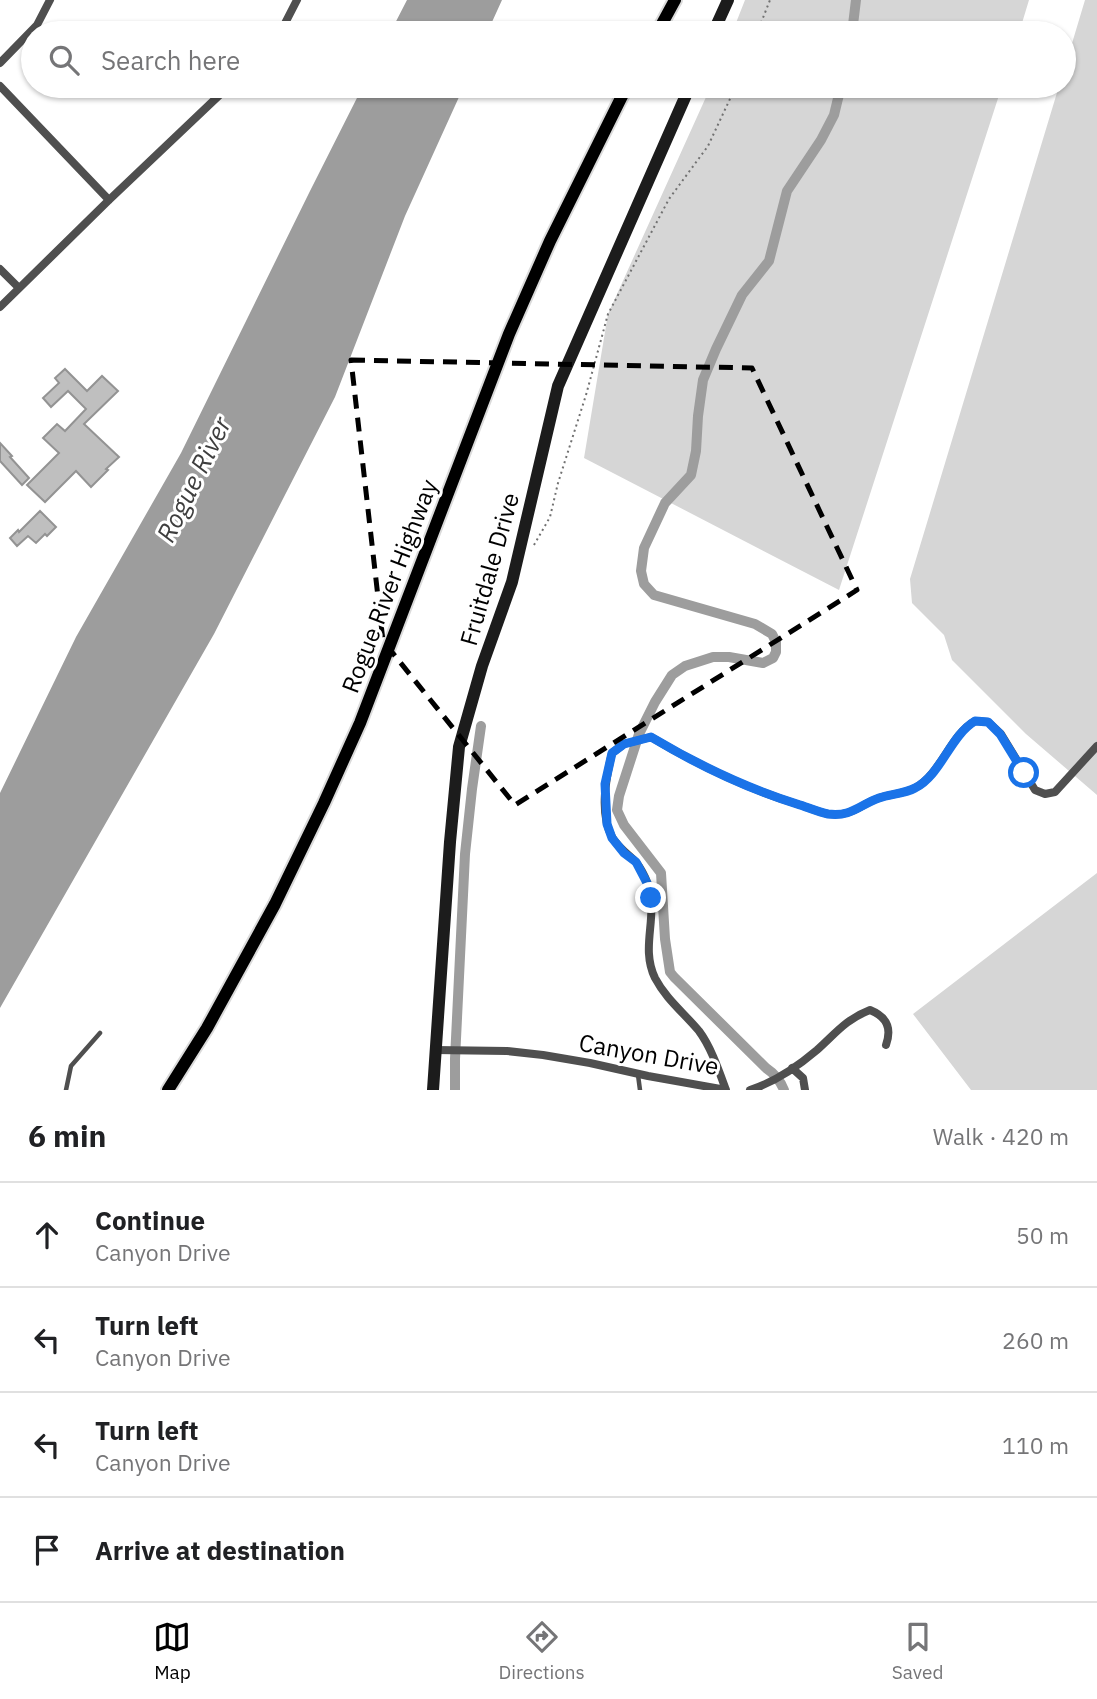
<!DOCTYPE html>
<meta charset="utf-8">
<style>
body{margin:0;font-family:"IBM Plex Sans",sans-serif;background:#f2f2f2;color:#202124}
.stop{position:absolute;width:21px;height:21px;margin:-16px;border:5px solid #1a73e8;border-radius:50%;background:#fff}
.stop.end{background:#1a73e8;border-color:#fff;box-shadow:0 2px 7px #0008}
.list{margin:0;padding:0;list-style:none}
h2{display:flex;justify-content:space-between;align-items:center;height:91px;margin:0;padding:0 28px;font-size:30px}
h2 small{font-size:23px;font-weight:400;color:#757577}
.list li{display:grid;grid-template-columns:46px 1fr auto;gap:21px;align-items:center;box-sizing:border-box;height:105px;padding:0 28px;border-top:2px solid #e0e0e0}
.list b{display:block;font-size:26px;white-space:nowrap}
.list p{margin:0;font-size:23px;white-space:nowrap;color:#757577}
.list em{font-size:23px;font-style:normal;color:#757577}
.icon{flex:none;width:38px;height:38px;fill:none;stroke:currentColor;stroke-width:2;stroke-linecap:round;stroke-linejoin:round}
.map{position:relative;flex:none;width:1097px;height:1090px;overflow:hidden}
.search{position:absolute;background:#fff;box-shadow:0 2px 5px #0004;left:21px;right:21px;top:21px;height:77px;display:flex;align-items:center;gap:18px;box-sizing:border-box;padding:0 24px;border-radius:38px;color:#757577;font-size:26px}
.sheet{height:511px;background:#fff}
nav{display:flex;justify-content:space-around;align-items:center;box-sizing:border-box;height:98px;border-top:2px solid #e0e0e0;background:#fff;font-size:19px;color:#757577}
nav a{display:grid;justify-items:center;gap:4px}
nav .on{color:#000}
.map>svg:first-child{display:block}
</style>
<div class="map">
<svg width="1097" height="1090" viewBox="0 0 1097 1090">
<rect width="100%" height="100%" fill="#fff"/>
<path fill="#d6d6d6" d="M745 0H1029L1019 33H732Z
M1085 0H1097V795L1026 734 952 660 944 635 912 603 910 579 1059 86H1064V70Z
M711 86H1002L839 590 584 458 608 314Z
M1097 873V1090H971L913 1014Z"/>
<path fill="#9d9d9d" d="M407 0H502L487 33H390Z
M363 86H464L405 216 335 397 214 634 0 1008V793L76 637 181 453 310 191Z"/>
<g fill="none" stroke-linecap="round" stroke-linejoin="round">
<path stroke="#9d9d9d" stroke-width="10" d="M852 33 856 0
M455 1090V1059L465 854 472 789 481 726
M784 1090C780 1080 775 1074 766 1068L674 977 670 972 665 939 661 873 624 825 617 810 619 796 639 734 655 702 672 675 685 666 713 657H729L763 663 773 658 776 652V642L772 634 755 624 654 595 644 584 641 571 644 548 665 503 691 475 696 451 698 416 703 380 716 349 742 295 769 261 787 191 821 140 834 115 841 86"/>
</g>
<path fill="#bfbfbf" stroke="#939393" stroke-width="2" d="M65 369 87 391 102 376 118 391 84 424 119 457 106 469 108 470 91 487 76 471 45 502 27 485 59 453 43 438 57 424 65 431 86 409 68 391 51 407 43 398 59 383 55 378Z
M0 443 12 456 10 457 29 478 22 485 0 461Z
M40 511 56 527 47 536 45 534 36 543 28 536 17 546 10 538 18 530 19 532Z"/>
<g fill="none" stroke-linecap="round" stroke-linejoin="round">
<g stroke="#dbdbdb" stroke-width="16">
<path id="primary" d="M657 33 675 0
M168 1090 207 1028 275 904 324 803 360 723 509 334 550 241 627 86"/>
</g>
<path stroke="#717171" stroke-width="2" stroke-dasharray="2 3.5" stroke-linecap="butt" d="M757 33 770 0
M534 545 550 517 558 483 586 395 608 314 669 199 708 146 736 86"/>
<path stroke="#4f4f4f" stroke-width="4.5" d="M638 1075 640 1090
M66 1090 71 1066 100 1033"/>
<path stroke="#4f4f4f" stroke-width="8" d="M280 33 297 0
M0 63 37 25 50 0
M0 86 109 200
M0 269 19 288
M0 307 109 200 229 86
M435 1050 507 1051 543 1055 590 1063 648 1076 726 1090C719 1071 711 1047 699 1031 684 1013 666 999 655 978 642 951 654 926 651 898 650 886 642 868 634 860 626 853 617 846 612 837 599 813 606 778 612 753L624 744 651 737C698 765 745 788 797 804 807 807 818 812 828 814 852 817 859 805 879 798 890 794 904 794 915 788 941 774 950 735 975 721L988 722 1001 734 1035 790 1045 794 1055 792 1097 746
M792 1068 803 1078 805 1090
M750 1090C775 1082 797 1067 817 1050 835 1034 846 1019 870 1010 887 1017 892 1028 886 1045"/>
<path stroke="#1c1c1c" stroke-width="12" d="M713 33 728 0
M433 1090 450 842 459 747 482 666 512 582 558 386 690 86"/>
<use href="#primary" stroke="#000" stroke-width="12"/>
</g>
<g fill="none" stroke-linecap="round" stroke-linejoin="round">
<path stroke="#1a73e8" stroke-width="9" d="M651 898 647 883 636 862 624 853 612 838 607 824 605 784 612 753 624 744 651 737C698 765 746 788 797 804 807 807 818 812 828 814 852 817 859 805 879 798 890 794 904 794 915 788 941 775 950 736 975 721L988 722 1000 734 1024 773"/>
</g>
<path fill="none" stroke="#000" stroke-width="5" stroke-dasharray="14 9" stroke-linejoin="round" d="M351 360 752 368 857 590 515 805 383 641Z"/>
<g text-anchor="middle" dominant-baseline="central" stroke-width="6" stroke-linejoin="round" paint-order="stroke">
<g font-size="24" fill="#000" stroke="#fff">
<text transform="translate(489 569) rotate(-74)">Fruitdale Drive</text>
<text transform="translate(389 586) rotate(-69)">Rogue River Highway</text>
<text transform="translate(649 1054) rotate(10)">Canyon Drive</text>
</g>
<g font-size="26" font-style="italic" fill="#3e3e3e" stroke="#fff">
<text transform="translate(193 479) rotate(-64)">Rogue River</text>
</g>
</g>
</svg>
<div class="stop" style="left:1024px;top:773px"></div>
<div class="stop end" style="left:651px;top:898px"></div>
<div class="search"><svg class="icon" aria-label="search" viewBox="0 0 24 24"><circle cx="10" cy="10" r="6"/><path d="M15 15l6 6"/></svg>Search here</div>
</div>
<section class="sheet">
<h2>6 min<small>Walk · 420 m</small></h2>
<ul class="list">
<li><svg class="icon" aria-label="ahead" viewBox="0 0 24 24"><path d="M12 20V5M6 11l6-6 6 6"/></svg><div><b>Continue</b><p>Canyon Drive</p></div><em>50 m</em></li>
<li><svg class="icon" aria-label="left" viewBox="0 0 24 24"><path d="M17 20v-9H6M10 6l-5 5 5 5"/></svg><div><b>Turn left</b><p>Canyon Drive</p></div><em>260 m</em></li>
<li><svg class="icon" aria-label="left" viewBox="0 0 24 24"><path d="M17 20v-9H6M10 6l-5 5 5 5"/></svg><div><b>Turn left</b><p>Canyon Drive</p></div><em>110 m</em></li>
<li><svg class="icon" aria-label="arrive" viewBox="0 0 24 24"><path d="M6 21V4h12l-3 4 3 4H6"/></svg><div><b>Arrive at destination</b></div></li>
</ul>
</section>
<nav>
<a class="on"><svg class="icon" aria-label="map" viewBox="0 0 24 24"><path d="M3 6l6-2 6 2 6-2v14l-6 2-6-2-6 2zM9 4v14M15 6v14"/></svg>Map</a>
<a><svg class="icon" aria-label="directions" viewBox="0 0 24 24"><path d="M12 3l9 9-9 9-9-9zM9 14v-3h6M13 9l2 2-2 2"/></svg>Directions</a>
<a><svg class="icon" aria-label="saved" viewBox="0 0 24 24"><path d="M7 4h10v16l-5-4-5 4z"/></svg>Saved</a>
</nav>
